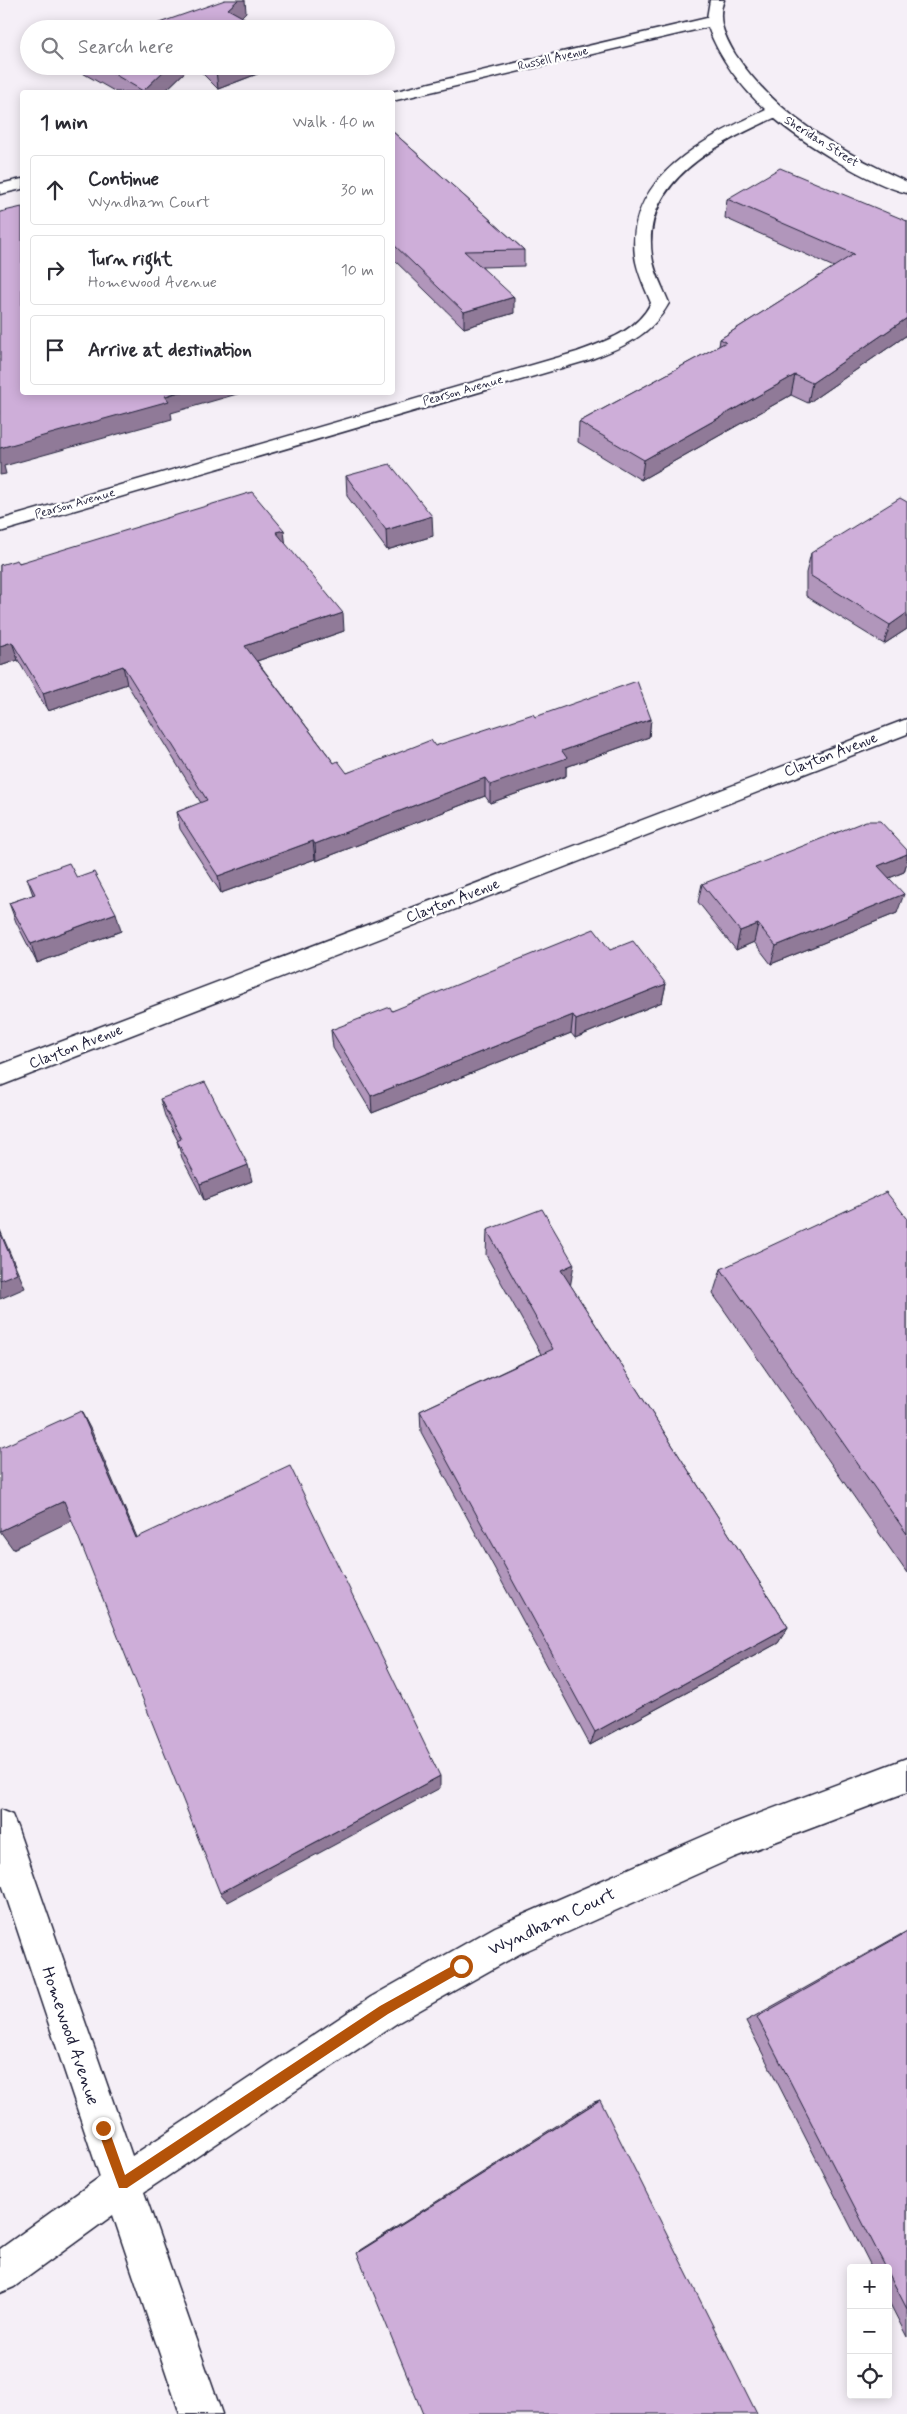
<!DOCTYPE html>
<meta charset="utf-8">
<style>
body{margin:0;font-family:Mynerve,sans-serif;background:#f2f2f3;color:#2b2b33}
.controls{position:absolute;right:15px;bottom:15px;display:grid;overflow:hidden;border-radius:5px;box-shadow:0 2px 12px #0003}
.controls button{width:45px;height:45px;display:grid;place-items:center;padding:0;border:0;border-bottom:1px solid #e1e1e2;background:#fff;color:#2b2b33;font:25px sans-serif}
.stop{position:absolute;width:15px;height:15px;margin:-11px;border:4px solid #b45309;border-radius:50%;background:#fff}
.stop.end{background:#b45309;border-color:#fff;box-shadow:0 1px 5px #0008}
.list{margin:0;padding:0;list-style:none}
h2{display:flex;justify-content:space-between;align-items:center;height:65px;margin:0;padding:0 20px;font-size:21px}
h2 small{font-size:16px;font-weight:400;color:#7c7c81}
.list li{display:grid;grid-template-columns:32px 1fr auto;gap:15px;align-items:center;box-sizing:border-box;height:70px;margin:0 10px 10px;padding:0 10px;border:1px solid #e1e1e2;border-radius:5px}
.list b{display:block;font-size:19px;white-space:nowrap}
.list p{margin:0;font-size:16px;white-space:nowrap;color:#7c7c81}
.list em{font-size:16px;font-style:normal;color:#7c7c81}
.icon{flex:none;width:28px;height:28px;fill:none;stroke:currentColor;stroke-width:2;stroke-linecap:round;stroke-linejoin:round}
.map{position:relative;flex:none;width:907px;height:2414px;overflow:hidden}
.search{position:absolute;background:#fff;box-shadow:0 2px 12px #0003;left:20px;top:20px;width:375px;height:55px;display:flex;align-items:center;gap:12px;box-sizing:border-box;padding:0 18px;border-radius:28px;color:#7c7c81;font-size:19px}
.panel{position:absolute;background:#fff;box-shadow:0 2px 12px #0003;left:20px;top:90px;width:375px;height:305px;border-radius:5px}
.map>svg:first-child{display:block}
</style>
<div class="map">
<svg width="907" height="2414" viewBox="0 0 907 2414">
<rect width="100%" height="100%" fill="#f5eff7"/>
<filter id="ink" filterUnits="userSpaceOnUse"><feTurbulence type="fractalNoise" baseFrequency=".02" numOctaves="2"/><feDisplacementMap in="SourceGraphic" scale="10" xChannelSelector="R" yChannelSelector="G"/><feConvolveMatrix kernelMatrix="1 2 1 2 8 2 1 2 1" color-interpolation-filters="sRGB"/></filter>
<g filter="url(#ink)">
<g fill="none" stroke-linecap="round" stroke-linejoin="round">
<g stroke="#22223b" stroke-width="3">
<path id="minor" d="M710 0H724C716 19 725 37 735 54 777 117 840 151 907 182V193C870 184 803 143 774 118 718 144 641 180 652 256 654 272 663 288 669 303 651 336 623 347 589 360L0 532V520L577 352C606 341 636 332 651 303 645 288 637 272 635 256 625 177 707 137 766 110 742 88 719 58 708 27L392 101V92L707 18Z
M22 179V189L0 194V184Z
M907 719V734L0 1086V1065Z
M907 1758V1792L735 1857 521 1953 397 2023 144 2192 222 2414H180L113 2215 14 2287 0 2293V2249L100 2177 0 1878V1810L12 1815 17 1827 132 2156 371 1997 495 1927 729 1825Z"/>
</g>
<use href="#minor" fill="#fff" fill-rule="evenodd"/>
</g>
<path fill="#b196bb" stroke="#22223b" d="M78 66H191L164 92H116L79 71Z
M195 66H278L218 89Z
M392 131 524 250V266L482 267 514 313 464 328 392 258Z
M727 199 907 221V335L808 403 791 395 641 480 578 442 579 422 719 346 720 339 834 267 725 218Z
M346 476 433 536 387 550 347 496Z
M284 530 285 544 344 631 257 661 334 763 347 773 535 717 651 719 649 737 566 767V776L490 803 485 796 316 861 315 859 221 893 180 829 177 812 201 803 127 684 48 711 18 660 0 666V565Z
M811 553 907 629 884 644 806 596V573Z
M907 850V862L904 872 889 878 897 913 771 964 754 942 736 950 698 902 702 884Z
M27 878H77L121 931 37 963 16 922 9 903 33 895Z
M610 950 666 984 662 1002 575 1038 571 1033 372 1113 333 1048 331 1030 392 1011Z
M160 1099 252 1181 204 1200 182 1158 177 1141H178L165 1116Z
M907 1218V1573L713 1294 721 1269Z
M487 1230 571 1286 788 1627 778 1643 590 1745 421 1432 420 1411 541 1354 486 1255Z
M907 1931V2337L888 2300V2268H872L746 2021Z
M600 2100 357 2253 360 2250 594 2102Z"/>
<path fill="#907a98" stroke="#22223b" d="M238 0H245L246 12 230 28 228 9Z
M169 66H191L164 92H143V91Z
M225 66H278L218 89 216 70Z
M514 297V313L464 328V312Z
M907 318V335L808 403 812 383Z
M795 375 791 395 641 480 644 460Z
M179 392H244L171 413 172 419 4 466 6 474 0 475V448Z
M432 516 433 536 387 550 386 530Z
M284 530 286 548 276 532Z
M343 613 344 631 248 664 245 646Z
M907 613V629L884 644 890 625Z
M12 642 18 660 0 666V646Z
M123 666 127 684 48 711 43 693Z
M651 719 649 737 566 767V776L490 803V785L562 751Z
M485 778V796L316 861 315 844Z
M313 841 315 859 221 893 218 876Z
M907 854V862L904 872 872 885 878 866Z
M904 894 897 913 771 964 776 946Z
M116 913 121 931 37 963 31 944Z
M758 924 754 942 736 950 740 931Z
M666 984 662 1002 575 1038 576 1020Z
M573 1015 571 1033 372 1113 371 1096Z
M248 1165 252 1181 204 1200 200 1184Z
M0 1230 25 1288 0 1299Z
M574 1264 570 1288 561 1270Z
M81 1411 92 1432 145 1556 136 1538Z
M64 1501 75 1519 13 1549 0 1531Z
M788 1627 778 1643 590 1745 595 1732Z
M440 1776V1788L228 1902 220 1893Z"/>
<path fill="#ceaed9" stroke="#22223b" d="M225 0H238L228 9 264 29H142Z
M100 66H169L143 91Z
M212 66H225L216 70Z
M392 131 524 250 464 251 514 297 464 312 392 243Z
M780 168 907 221V318L812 383 795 375 644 460 579 422 726 342 720 339 854 254 727 199Z
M22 207V392H179L165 396 169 401 0 448V212Z
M390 464 432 516 386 530 346 476Z
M252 492 284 530 276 532 343 613 245 646 334 763 338 761 347 773 431 740 435 746 533 714 535 717 637 681 651 719 562 751 567 758 490 785 485 778 315 844 313 841 218 876 177 812 207 800 123 666 43 693 12 642 0 646V565L17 560 19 563Z
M900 498 907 502V613L890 625 811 576V553Z
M866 821H880L907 850V854L878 866 904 894 776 946 758 924 740 931 702 884 754 864 755 865Z
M69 863 77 878 94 872 116 913 31 944 9 903 35 894 27 878Z
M594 929 610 950 633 941 666 984 576 1020 573 1015 371 1096 331 1030 390 1007 392 1011Z
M205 1082 248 1165 200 1184 177 1141 181 1139 160 1099Z
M886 1192 907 1218V1534L721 1269Z
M542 1209 574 1264 561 1270 788 1627 595 1732 420 1411 553 1349 487 1230Z
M0 1232 17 1273 0 1280Z
M81 1411 136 1538 290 1466 440 1776 220 1893 64 1501 0 1531V1448Z
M907 1932V2309L888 2272V2268H886L757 2017Z
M600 2100 757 2414H423L357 2253Z"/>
</g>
<path fill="#b45309" d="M461 1961 465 1963V1970L388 2014 127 2188H119L97 2128 99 2124H107L125 2175 380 2006Z"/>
<g text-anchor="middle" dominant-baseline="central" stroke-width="4.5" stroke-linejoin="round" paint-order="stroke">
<g font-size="12" fill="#22223b" stroke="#fff">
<text transform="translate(553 59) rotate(-13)">Russell Avenue</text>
<text transform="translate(821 142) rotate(32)">Sheridan Street</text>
<text transform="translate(463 391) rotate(-16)">Pearson Avenue</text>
<text transform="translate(75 504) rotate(-16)">Pearson Avenue</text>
</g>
<g font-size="15" fill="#22223b" stroke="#fff">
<text transform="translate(831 755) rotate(-21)">Clayton Avenue</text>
<text transform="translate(453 901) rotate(-21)">Clayton Avenue</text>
<text transform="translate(76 1047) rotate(-21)">Clayton Avenue</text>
</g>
<g font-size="18" fill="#22223b" stroke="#fff">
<text transform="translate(552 1922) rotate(-25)">Wyndham Court</text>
<text transform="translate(70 2036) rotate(71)">Homewood Avenue</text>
</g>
</g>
</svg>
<div class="controls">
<button>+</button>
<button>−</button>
<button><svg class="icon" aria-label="locate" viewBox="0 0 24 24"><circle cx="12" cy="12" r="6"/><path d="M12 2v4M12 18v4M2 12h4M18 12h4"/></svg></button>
</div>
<div class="stop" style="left:461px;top:1966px"></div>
<div class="stop end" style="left:103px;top:2128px"></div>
<div class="search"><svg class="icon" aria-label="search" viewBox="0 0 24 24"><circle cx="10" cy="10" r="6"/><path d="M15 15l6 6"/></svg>Search here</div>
<section class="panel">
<h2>1 min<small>Walk · 40 m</small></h2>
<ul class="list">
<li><svg class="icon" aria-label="ahead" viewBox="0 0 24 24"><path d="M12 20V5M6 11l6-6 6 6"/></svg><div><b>Continue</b><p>Wyndham Court</p></div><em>30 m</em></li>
<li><svg class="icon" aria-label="right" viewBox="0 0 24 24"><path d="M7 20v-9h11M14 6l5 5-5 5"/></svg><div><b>Turn right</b><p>Homewood Avenue</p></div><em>10 m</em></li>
<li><svg class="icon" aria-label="arrive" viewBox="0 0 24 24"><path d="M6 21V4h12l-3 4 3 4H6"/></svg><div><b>Arrive at destination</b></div></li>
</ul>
</section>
</div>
